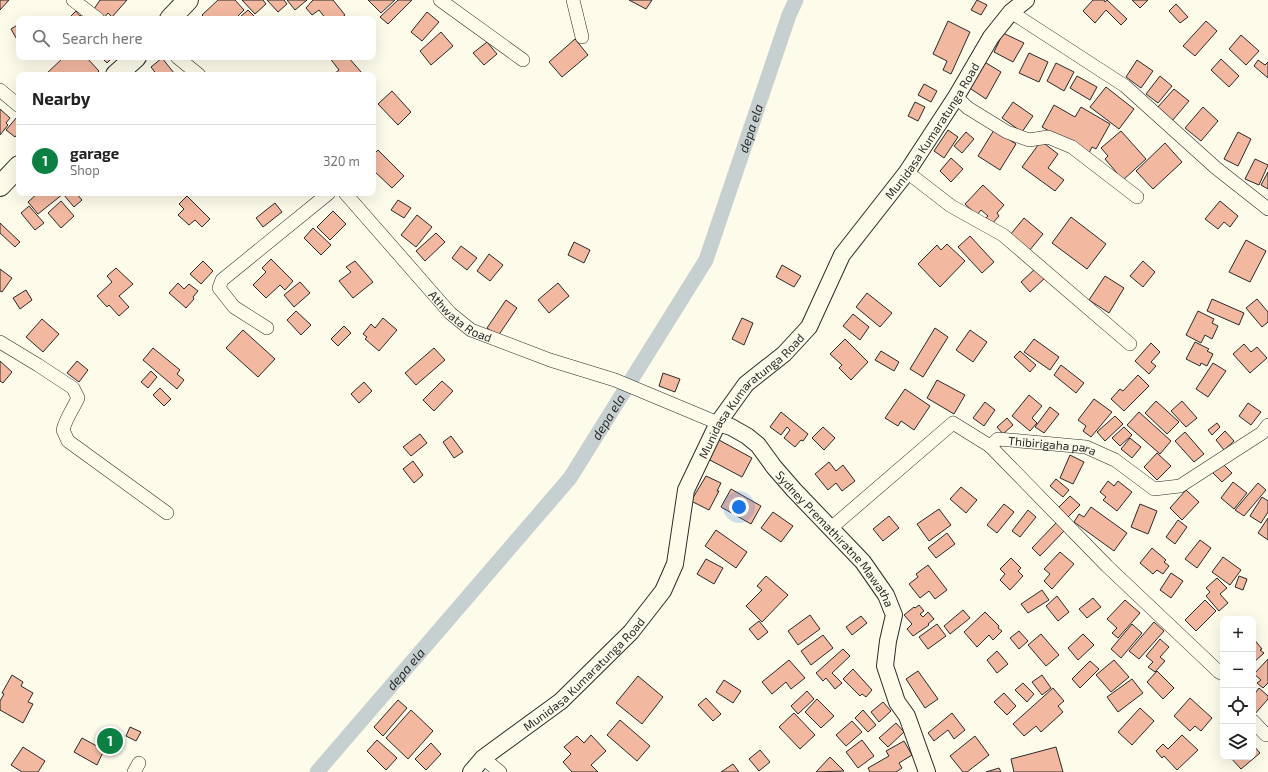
<!DOCTYPE html>
<meta charset="utf-8">
<style>
body{margin:0;font-family:"Exo 2",sans-serif;background:#f2f2f2;color:#222}
.controls{position:absolute;right:12px;bottom:12px;display:grid;overflow:hidden;border-radius:8px;box-shadow:0 4px 16px #0002}
.controls button{width:36px;height:36px;display:grid;place-items:center;padding:0;border:0;border-bottom:1px solid #e0e0e0;background:#fff;color:#222;font:20px sans-serif}
.you{position:absolute;left:739px;top:507px;width:14px;height:14px;margin:-10px;border:3px solid #fff;border-radius:50%;background:#1a73e8;box-shadow:0 0 0 6px #1a73e833}
.badge{display:grid;place-items:center;width:26px;height:26px;border-radius:50%;background:#0b8043;color:#fff;font-size:13px;font-weight:700}
.pin{position:absolute;translate:-50% -50%;border:2px solid #fff;box-shadow:0 1px 4px #0006}
.list{margin:0;padding:0;list-style:none}
h2{display:flex;justify-content:space-between;align-items:center;height:52px;margin:0;padding:0 16px;font-size:17px}
h2 small{font-size:13px;font-weight:400;color:#767676}
.list li{display:grid;grid-template-columns:26px 1fr auto;gap:12px;align-items:center;box-sizing:border-box;height:72px;padding:0 16px;border-top:1px solid #e0e0e0}
.list b{display:block;font-size:15px;white-space:nowrap}
.list p{margin:0;font-size:13px;white-space:nowrap;color:#767676}
.list em{font-size:13px;font-style:normal;color:#767676}
.icon{flex:none;width:22px;height:22px;fill:none;stroke:currentColor;stroke-width:2;stroke-linecap:round;stroke-linejoin:round}
.map{position:relative;flex:none;width:1268px;height:772px;overflow:hidden}
.search{position:absolute;background:#fff;box-shadow:0 4px 16px #0002;left:16px;top:16px;width:360px;height:44px;display:flex;align-items:center;gap:10px;box-sizing:border-box;padding:0 14px;border-radius:8px;color:#767676;font-size:15px}
.panel{position:absolute;background:#fff;box-shadow:0 4px 16px #0002;left:16px;top:72px;width:360px;height:124px;border-radius:8px}
.map>svg:first-child{display:block}
</style>
<div class="map">
<svg width="1268" height="772" viewBox="0 0 1268 772">
<rect width="100%" height="100%" fill="#fdfbea"/>
<g fill="none" stroke-linecap="round" stroke-linejoin="round">
<path stroke="#c7d0d0" stroke-width="15" id="s1" d="M317 772 570 478 706 260 789 15 796 0"/>
</g>
<path fill="#f2b8a0" stroke="#2b2b2b" d="M0 0H9L0 10Z
M100 0H127L112 17 108 13 104 18 94 9Z
M218 0H235L244 10 235 19H206L202 15Z
M242 0H263L266 4 255 14Z
M267 0H284L287 4 278 12Z
M287 0H307L295 10Z
M313 0H333L345 15 340 19H326L319 10 312 15 306 8Z
M368 0H395L381 13Z
M398 0H412L388 24 380 17Z
M629 0H652L646 9Z
M977 0 987 5 981 15 971 10Z
M1093 0H1104L1105 2 1107 0 1127 19 1121 25 1106 10 1095 23 1083 11Z
M1132 0H1148L1140 8Z
M1176 4 1188 17 1180 23 1169 11Z
M248 10 257 19H242L240 17Z
M76 11 80 16 83 13 87 18 86 19H70L69 18Z
M427 12 439 22 422 41 411 32Z
M948 21 970 32 951 74 943 70 947 61 933 54Z
M1206 21 1217 31 1195 56 1183 46Z
M19 24V43L11 29Z
M441 32 453 46 431 65 420 51Z
M1003 33 1024 43 1013 62 994 52Z
M1241 35 1259 51 1246 65 1229 49Z
M575 39 588 55 562 77 549 62Z
M487 42 497 54 484 65 473 53Z
M1029 53 1048 62 1039 82 1019 73Z
M64 57H86L99 71 95 75H45Z
M101 57H113L107 63Z
M329 57H348L362 73 360 75H335L334 74 339 70Z
M162 58 174 73 172 75H157L151 67Z
M1221 59 1239 76 1229 87 1211 70Z
M1137 60 1153 71 1141 88 1126 77Z
M1258 60 1265 65 1268 62V78L1254 66Z
M983 61 1001 72 986 99 968 87Z
M1056 63 1074 72 1064 91 1047 81Z
M1077 76 1097 87 1090 100 1070 88Z
M1160 76 1172 86 1158 103 1146 94Z
M924 84 937 91 931 102 918 95Z
M1106 87 1134 109 1119 129 1090 107Z
M1174 89 1189 101 1172 121 1157 108Z
M392 91 411 112 398 125 378 104Z
M915 102 925 107 918 121 908 116Z
M1013 102 1033 116 1022 132 1002 118Z
M1054 105 1075 117 1081 107 1110 124 1096 149 1092 147 1089 153 1042 127Z
M1203 107 1218 121 1201 141 1185 128Z
M0 109 10 118 6 123 8 125 0 135Z
M17 117 19 119V132L15 137 6 130Z
M948 130 958 137 944 158 934 151Z
M994 130 1016 144 1000 170 978 156Z
M1121 131 1146 159 1123 180 1105 159 1108 156 1101 148Z
M966 132 974 139 962 153 954 146Z
M1238 132 1251 139 1238 166 1224 159Z
M1041 141 1058 154 1048 168 1064 180 1055 191 1022 167Z
M1165 143 1182 162 1153 189 1136 171Z
M378 150 404 176 392 188 373 170V155Z
M951 158 963 169 951 182 940 171Z
M1255 159 1268 165 1259 185 1245 179Z
M1268 172V189L1261 185Z
M983 185 1004 205 997 213 999 216 991 225 985 219 988 216 981 210 977 215 965 204Z
M38 193H76L82 200 74 207 63 194 38 214 28 202Z
M187 196 210 219 202 227 195 220 189 225 178 215 184 209 179 204Z
M398 200 411 208 404 218 391 210Z
M61 201 74 216 61 228 48 213Z
M1220 201 1238 216 1230 227 1224 222 1218 229 1205 219Z
M275 203 282 212 263 227 256 218Z
M29 206 44 223 35 230 21 213Z
M333 211 346 224 330 240 317 227Z
M417 215 432 227 416 247 401 235Z
M1071 217 1106 244 1087 269 1052 243Z
M1024 218 1043 234 1029 251 1010 235Z
M0 223 20 242 15 247 0 233Z
M313 228 331 245 321 255 304 238Z
M436 233 445 242 425 261 416 251Z
M970 236 994 262 982 273 958 247Z
M1246 240 1266 251 1250 282 1229 272Z
M574 242 590 250 584 263 568 255Z
M947 244 965 261 940 287 918 264 937 245 941 250Z
M461 246 477 258 467 270 452 258Z
M489 254 503 265 490 281 477 271Z
M271 259 293 281 285 290 280 285 266 298 253 285 266 272 262 268Z
M203 261 213 271 201 284 190 274Z
M355 261 373 282 353 298 339 281 351 272 346 267Z
M1143 261 1155 272 1143 287 1130 276Z
M782 265 801 276 794 287 776 277Z
M1037 267 1046 277 1030 292 1021 282Z
M116 268 133 284 119 296 129 307 119 316 109 305 107 307 97 296 112 282 107 276Z
M0 269 12 278 2 292 0 291Z
M1105 276 1124 288 1109 313 1089 300Z
M300 282 310 293 294 307 284 295Z
M178 283 184 289 189 284 198 291 193 297 194 299 186 308 169 293Z
M558 283 569 296 549 313 538 300Z
M26 290 32 300 20 309 13 298Z
M867 293 892 313 880 327 856 307Z
M1212 299 1244 313 1239 325 1207 311Z
M1257 299 1268 312V322L1262 327 1246 308Z
M506 300 517 308 498 336 487 328Z
M296 311 311 325 301 335 287 320Z
M1198 311 1214 319 1212 323 1218 326 1212 339 1205 335 1201 343 1186 335Z
M853 314 869 327 860 340 843 326Z
M383 318 397 330 379 351 365 339 367 337 363 334 371 324 375 328Z
M742 318 753 323 744 345 732 339Z
M42 319 59 334 43 352 26 337Z
M344 326 351 333 338 346 331 339Z
M935 328 948 337 923 377 910 369Z
M243 330 275 359 258 377 226 348Z
M970 330 987 342 973 362 956 350Z
M845 339 868 362 851 380 839 368 842 365 830 354Z
M1034 339 1059 357 1050 370 1024 352Z
M1195 342 1209 349 1207 351 1213 354 1207 366 1201 363 1200 366 1186 359Z
M1151 343 1160 352 1151 362 1156 366 1149 374 1135 361Z
M1244 344 1251 352 1257 347 1267 358 1250 373 1233 354Z
M153 348 180 370 177 374 184 380 177 389 143 360Z
M434 348 445 360 416 385 405 373Z
M881 351 899 362 894 371 875 360Z
M1020 351 1036 365 1030 372 1014 357Z
M0 361 12 372 3 383 0 381Z
M77 361 88 370 79 382 67 373Z
M1213 363 1226 371 1208 397 1196 389Z
M1061 365 1084 383 1076 393 1054 375Z
M151 371 157 377 148 388 141 382Z
M663 373 680 379 675 392 659 386Z
M1138 375 1149 386 1124 411 1111 399 1120 389 1123 391Z
M937 380 965 395 954 414 927 398Z
M442 381 453 391 434 411 423 400Z
M364 382 372 391 359 403 351 394Z
M160 388 171 399 164 406 153 395Z
M905 389 930 406 914 430 901 421 898 426 885 418Z
M1029 395 1042 406 1032 418 1037 423 1030 431 1012 416Z
M1094 399 1112 412 1091 437 1083 431 1086 426 1078 420Z
M1156 401 1179 422 1167 434 1145 413Z
M1182 401 1197 418 1186 427 1171 411Z
M985 402 995 410 984 426 973 418Z
M1248 403 1261 412 1251 425 1239 416Z
M1050 407 1059 414 1044 433 1035 427Z
M781 412 808 434 803 441 801 440 795 447 784 438 790 430 787 427 781 435 770 427Z
M1139 412 1171 441 1160 454 1127 425Z
M1115 416 1123 424 1105 441 1097 432Z
M1007 418 1013 425 1003 434 997 427Z
M1217 423 1220 427 1212 435 1208 430Z
M823 427 835 438 824 450 812 438Z
M1124 427 1132 435 1120 446 1112 438Z
M1225 431 1234 441 1224 450 1216 440Z
M1185 432 1204 454 1194 462 1175 441Z
M420 434 427 443 411 456 403 447Z
M451 436 463 452 454 458 443 442Z
M1130 438 1141 447 1132 458 1121 449Z
M719 440 752 458 742 477 708 459Z
M1157 453 1171 466 1157 480 1144 467Z
M1070 455 1084 462 1073 484 1060 478Z
M413 461 423 475 414 483 403 469Z
M829 462 836 471 843 465 855 481 842 491 836 483 828 490 815 474Z
M1222 463 1232 473 1222 482 1212 472Z
M706 476 721 483 717 491H719L709 510 691 501Z
M1056 479 1069 490 1063 497 1050 486Z
M1108 481 1114 486 1118 481 1132 492 1117 511 1103 500 1106 497 1100 492Z
M1233 482 1247 493 1234 509 1221 498Z
M1258 483 1266 490 1244 516 1235 510Z
M961 487 977 500 966 513 950 499Z
M731 489 761 506 751 524 721 507Z
M1186 490 1199 502 1182 520 1170 508Z
M1070 496 1080 505 1066 519 1057 509Z
M1262 497 1268 501V512L1261 523 1250 516Z
M1004 504 1014 512 997 533 987 525Z
M1140 504 1157 511 1148 534 1131 527Z
M1091 507 1127 533 1114 551 1074 522 1079 514 1084 517Z
M939 509 951 525 929 541 917 524Z
M1028 510 1036 517 1020 537 1012 531Z
M773 512 793 526 781 542 761 528Z
M889 516 899 528 883 541 873 529Z
M1268 518V540L1258 533Z
M1178 520 1187 527 1175 544 1166 537Z
M1056 523 1064 531 1040 556 1032 548Z
M716 530 747 552 736 568 705 546Z
M947 533 955 544 936 558 928 548Z
M1200 540 1211 548 1197 568 1185 559Z
M1152 548 1166 560 1164 562 1169 566 1163 574 1157 570 1153 574 1140 563Z
M1060 552 1074 564 1052 589 1044 581 1050 574 1044 569Z
M1223 557 1241 570 1230 585 1212 572Z
M1011 558 1021 568 1018 571 1023 576 1010 590 1000 580 1005 574 1000 569Z
M706 559 723 568 714 584 697 574Z
M928 565 947 590 935 599 929 591 920 598 909 584 918 577 916 574Z
M1171 573 1183 581 1171 598 1160 590Z
M766 576 788 595 762 622 746 606 762 590 757 586Z
M1239 576 1247 579 1243 590 1235 587Z
M1217 578 1227 588 1220 594 1228 603 1219 611 1206 596 1210 592 1206 588Z
M1042 590 1049 600 1028 613 1021 604Z
M1057 596 1069 612 1058 621 1046 606Z
M1093 598 1101 607 1087 618 1079 609Z
M1125 600 1140 613 1118 638 1112 633 1117 628 1107 619Z
M1205 600 1216 611 1196 631 1185 620Z
M919 605 924 611 920 614 923 617 928 612 934 619 928 624 929 625 913 636 907 629 912 624 904 615 914 607 915 608Z
M963 610 970 618 950 634 944 626Z
M985 612 999 626 998 628 1002 631 993 640 989 635 977 647 964 632Z
M810 615 820 629 798 645 788 631Z
M861 616 867 623 852 635 846 627Z
M759 621 768 632 758 640 749 629Z
M1154 622 1164 631 1139 659 1129 651Z
M937 624 946 636 928 649 919 637Z
M1132 624 1142 633 1121 658 1111 649Z
M1019 631 1028 641 1019 649 1010 638Z
M1041 634 1059 655 1046 666 1028 645Z
M1083 634 1094 645 1078 660 1068 648Z
M823 635 833 648 811 665 801 651Z
M1253 638 1262 649 1260 650 1264 653 1253 663Z
M1160 639 1169 647 1160 657 1165 661 1155 672 1148 667 1153 662 1146 656Z
M843 649 850 656 832 673 842 683 835 689 826 678 823 681 816 673Z
M997 651 1008 664 997 673 987 660Z
M1268 659V683L1263 688 1257 683 1261 680 1254 674Z
M789 660 805 678 791 689 786 682 772 694 762 682Z
M1114 660 1129 677 1111 692 1096 675Z
M1090 661 1099 669 1080 688 1072 679Z
M853 669 872 690 866 697 862 694 860 696 843 679Z
M918 671 938 699 925 708 906 679Z
M1157 671 1174 688 1163 699 1147 682Z
M12 675 23 682 21 686 33 693 28 702 33 704 23 723 0 710V701L4 694 2 693Z
M1042 675 1051 688 1042 695 1032 682Z
M638 676 663 697 642 724 616 703Z
M1132 679 1143 693 1118 712 1107 697Z
M724 680 741 691 733 703 716 692Z
M1023 683 1034 694 1027 702 1015 690Z
M1053 688 1064 701 1058 706 1063 712 1041 732 1036 726 1024 736 1013 724Z
M1259 688 1268 696V699L1254 715 1253 696Z
M807 691 814 699 798 714 791 706Z
M1004 693 1016 706 1007 715 994 702Z
M706 698 721 714 713 721 698 705Z
M1190 698 1212 718 1201 731 1195 726 1190 731 1174 716Z
M817 699 834 716 821 728 805 712Z
M398 700 407 708 383 736 374 727Z
M883 702 891 711 879 722 871 712Z
M1140 708 1154 721 1132 745 1118 732Z
M411 710 433 731 408 759 386 738Z
M863 710 876 725 868 732 855 718Z
M794 713 815 735 800 749 779 727Z
M952 713 965 730 954 739 948 730 934 741 928 733Z
M620 720 650 746 637 761 607 735Z
M852 721 862 732 846 746 836 735Z
M896 723 904 732 888 747 879 738Z
M130 727 141 732 136 741 126 736Z
M105 729 124 739 116 753 97 743Z
M591 735 606 751 591 765 598 772H572L563 762 571 754 564 747 577 736 584 743Z
M1182 735 1198 750 1177 770 1164 756 1162 758 1156 751 1163 744 1168 749Z
M975 736 989 755 967 772H963L950 756Z
M82 738 104 750 97 765 74 752Z
M377 740 397 758 386 770 367 751Z
M862 740 874 756 858 768 846 752Z
M904 741 912 755 899 763 902 768 896 772H870L868 768 889 756 886 751Z
M431 743 441 754 426 770 415 759Z
M1253 745 1260 753 1241 769 1230 757H1253Z
M23 747 45 761 38 772H22L11 765Z
M1056 747 1063 772H1014L1011 759Z
M760 750 770 762 759 771 749 759Z
M830 757 844 771 816 772Z
M733 764 739 772H721Z
M999 768 1001 772H986Z"/>
<g fill="none" stroke-linecap="round" stroke-linejoin="round">
<g stroke="#2b2b2b" stroke-width="14">
<g id="minor">
<path d="M73 0 98 19"/>
<path d="M440 0 523 60"/>
<path d="M573 0 582 37"/>
<path d="M1011 12 1125 86 1216 168 1268 209"/>
<path d="M177 57 199 75"/>
<path d="M0 90 19 106"/>
<path d="M956 97 968 108 1007 132 1029 140 1048 137 1072 147 1137 197"/>
<path d="M907 172 951 206 1003 235 1130 344"/>
<path id="s2" d="M345 193 450 313 471 330 550 360 615 380 718 423"/>
<path d="M267 328 234 307 219 288 222 280 329 193"/>
<path d="M0 342 38 365 73 388 78 398C73 409 66 418 63 430L68 441 167 513"/>
<path d="M990 446 1107 566 1219 672 1223 674"/>
<path id="s3" d="M831 528 953 423 990 446 998 439 1086 447 1115 460 1154 489 1180 486 1262 433 1268 425"/>
<path d="M1253 721 1266 735"/>
<path d="M483 758 500 772"/>
<path d="M134 772 139 763"/>
</g>
</g>
<g stroke="#2b2b2b" stroke-width="18">
<g id="tertiary">
<path id="s4" d="M718 423 731 427 747 436 758 445 774 467 794 490 863 562 886 595 894 615 888 641 885 666 897 702 907 716 927 772"/>
<path id="s5" d="M471 772 483 758 561 701 631 632 663 591 675 564 686 490 718 423 746 384 784 354 809 327 842 255 907 172 956 97 991 37 1011 12 1026 0"/>
</g>
</g>
<g stroke="#2b2b2b" stroke-width="22">
<path id="primary" d="M170 19 188 0
M116 75 136 57
M0 186 19 166"/>
</g>
<use href="#minor" stroke="#fdfbea" stroke-width="13"/>
<use href="#tertiary" stroke="#fdfbea" stroke-width="16"/>
<use href="#primary" stroke="#fdfbea" stroke-width="20"/>
</g>
<g text-anchor="middle" dominant-baseline="central" stroke-width="3" stroke-linejoin="round" paint-order="stroke">
<g font-size="12" fill="#2b2b2b" stroke="#fdfbea">
<text stroke="none"><textPath href="#s5" startOffset="810">Munidasa Kumaratunga Road</textPath></text>
<text stroke="none"><textPath href="#s2" startOffset="170">Athwata Road</textPath></text>
<text stroke="none"><textPath href="#s5" startOffset="486">Munidasa Kumaratunga Road</textPath></text>
<text stroke="none"><textPath href="#s3" startOffset="270">Thibirigaha para</textPath></text>
<text stroke="none"><textPath href="#s4" startOffset="168">Sydney Premathiratne Mawatha</textPath></text>
<text stroke="none"><textPath href="#s5" startOffset="150">Munidasa Kumaratunga Road</textPath></text>
</g>
<g font-size="13" font-style="italic" fill="#2b2b2b" stroke="#fdfbea">
<text stroke="none"><textPath href="#s1" startOffset="784">depa ela</textPath></text>
<text stroke="none"><textPath href="#s1" startOffset="460">depa ela</textPath></text>
<text stroke="none"><textPath href="#s1" startOffset="136">depa ela</textPath></text>
</g>
</g>
</svg>
<div class="controls">
<button>+</button>
<button>−</button>
<button><svg class="icon" aria-label="locate" viewBox="0 0 24 24"><circle cx="12" cy="12" r="6"/><path d="M12 2v4M12 18v4M2 12h4M18 12h4"/></svg></button>
<button><svg class="icon" aria-label="layers" viewBox="0 0 24 24"><path d="M12 4l9 5-9 5-9-5zM3 14l9 5 9-5"/></svg></button>
</div>
<div class="you"></div>
<div class="pin badge" style="left:110px;top:741px">1</div>
<div class="search"><svg class="icon" aria-label="search" viewBox="0 0 24 24"><circle cx="10" cy="10" r="6"/><path d="M15 15l6 6"/></svg>Search here</div>
<section class="panel">
<h2>Nearby<small></small></h2>
<ul class="list">
<li><span class="badge">1</span><div><b>garage</b><p>Shop</p></div><em>320 m</em></li>
</ul>
</section>
</div>
